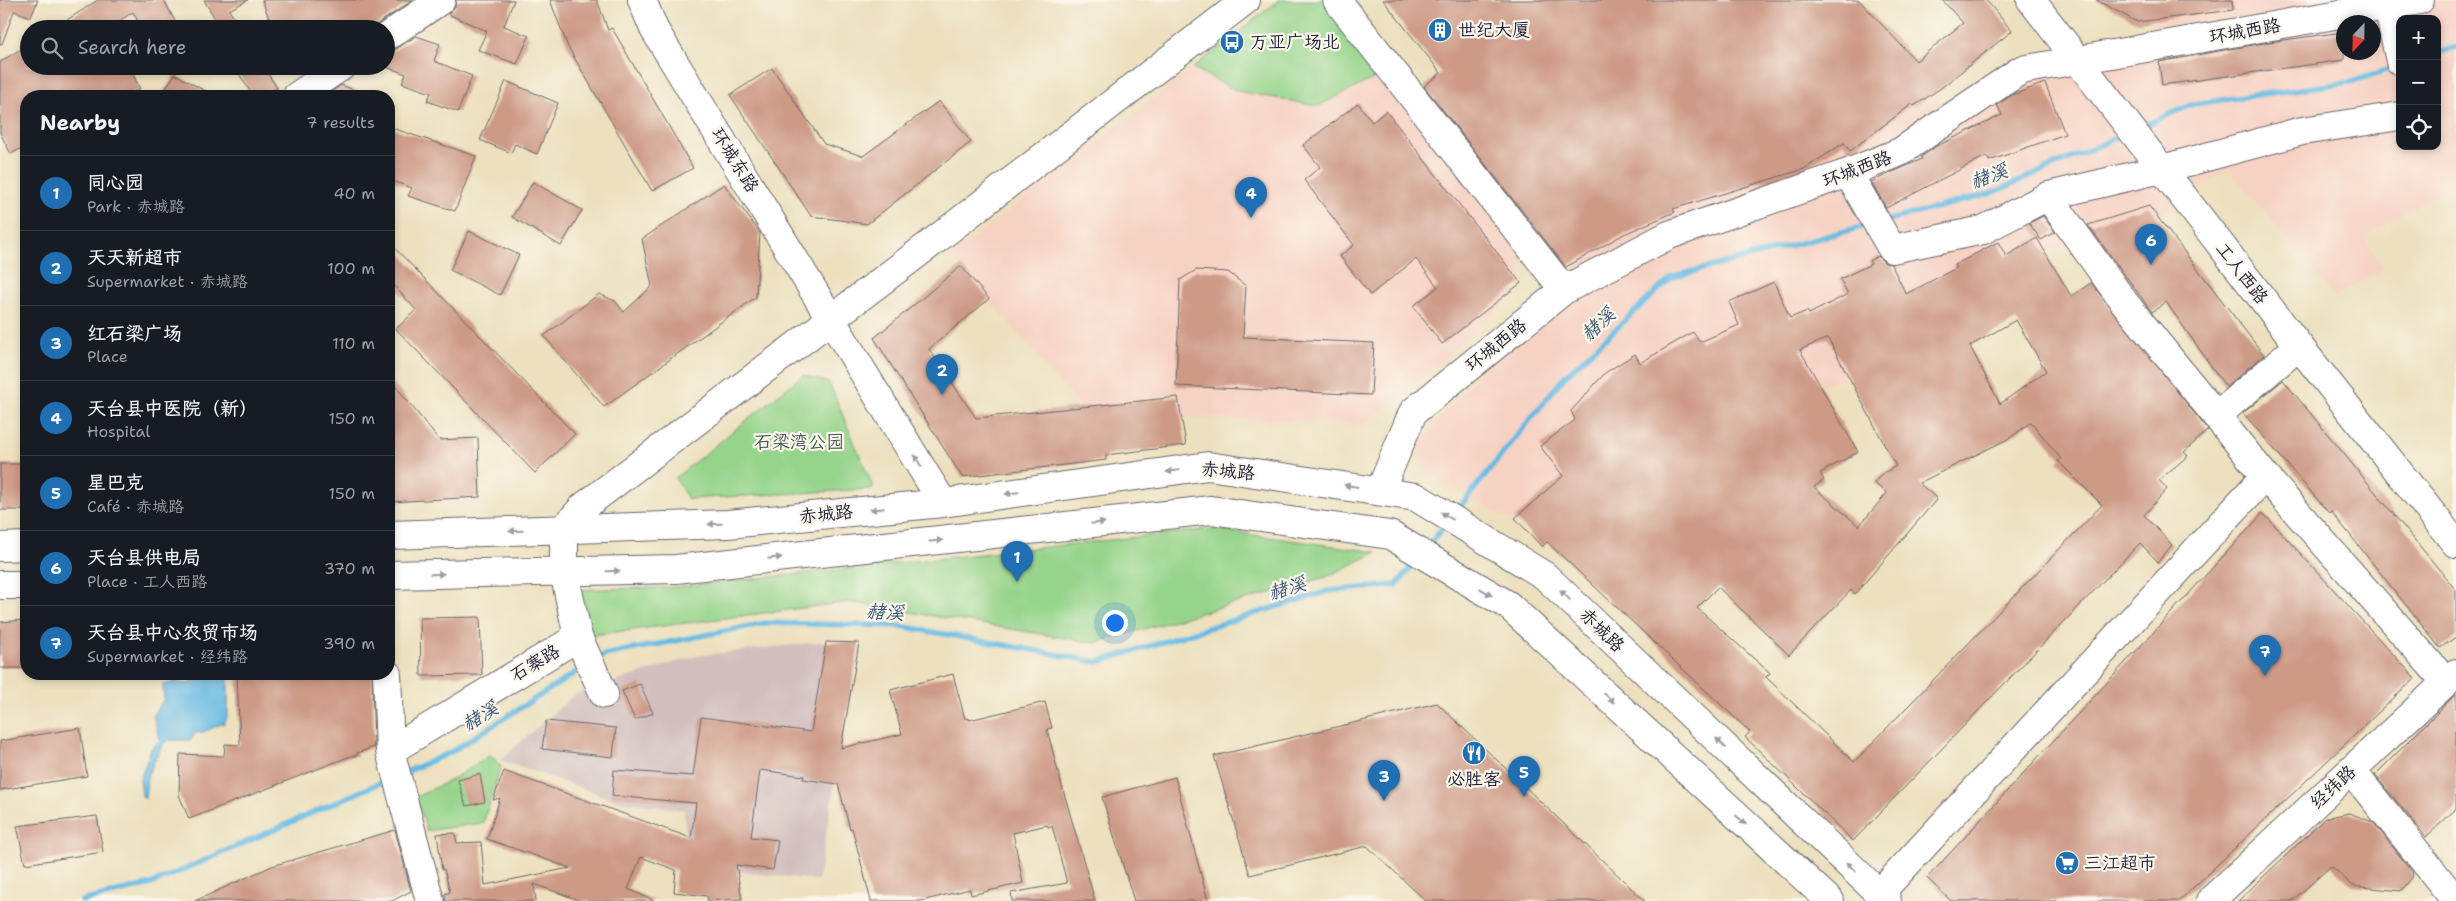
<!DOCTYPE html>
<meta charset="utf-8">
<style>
body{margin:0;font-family:"Shantell Sans","LXGW WenKai TC",sans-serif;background:#242831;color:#f1f3f6}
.controls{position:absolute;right:15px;top:15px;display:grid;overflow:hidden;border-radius:10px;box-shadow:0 2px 8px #0003}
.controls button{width:45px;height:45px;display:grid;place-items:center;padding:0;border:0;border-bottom:1px solid #363941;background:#171b24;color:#f1f3f6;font:25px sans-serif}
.compass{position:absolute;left:2336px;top:15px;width:45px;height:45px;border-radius:50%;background:#171b24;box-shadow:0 2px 8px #0003;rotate:202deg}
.you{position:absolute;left:1114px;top:622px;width:18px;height:18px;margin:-12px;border:4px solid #fff;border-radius:50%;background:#1a73e8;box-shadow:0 0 0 8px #1a73e833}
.badge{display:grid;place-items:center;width:32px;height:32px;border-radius:50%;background:#1f6fb2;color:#fff;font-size:16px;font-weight:700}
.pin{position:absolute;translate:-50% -41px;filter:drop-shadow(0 1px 2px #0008)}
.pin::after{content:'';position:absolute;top:26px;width:18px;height:15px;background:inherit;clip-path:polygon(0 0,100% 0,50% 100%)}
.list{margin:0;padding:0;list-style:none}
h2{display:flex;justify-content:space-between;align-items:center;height:65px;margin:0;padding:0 20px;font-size:21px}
h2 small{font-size:16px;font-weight:400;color:#9ea1a6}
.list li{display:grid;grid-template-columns:32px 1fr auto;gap:15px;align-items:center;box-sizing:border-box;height:75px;padding:0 20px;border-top:1px solid #363941}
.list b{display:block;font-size:19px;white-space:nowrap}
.list p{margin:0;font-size:16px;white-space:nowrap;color:#9ea1a6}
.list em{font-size:16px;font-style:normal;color:#9ea1a6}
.icon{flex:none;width:28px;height:28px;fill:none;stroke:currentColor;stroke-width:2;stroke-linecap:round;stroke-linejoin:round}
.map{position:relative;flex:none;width:2456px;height:901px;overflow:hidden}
.search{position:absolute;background:#171b24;box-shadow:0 2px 8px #0003;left:20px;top:20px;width:375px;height:55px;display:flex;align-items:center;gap:12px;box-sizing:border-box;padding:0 18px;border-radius:28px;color:#9ea1a6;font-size:19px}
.panel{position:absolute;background:#171b24;box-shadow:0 2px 8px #0003;left:20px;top:90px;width:375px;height:590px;border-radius:20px}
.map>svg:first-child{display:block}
</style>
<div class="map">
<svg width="2456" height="901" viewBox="0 0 2456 901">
<rect width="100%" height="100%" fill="#fbf7ec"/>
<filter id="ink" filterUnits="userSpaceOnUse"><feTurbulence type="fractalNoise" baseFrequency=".02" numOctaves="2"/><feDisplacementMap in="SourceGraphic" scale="10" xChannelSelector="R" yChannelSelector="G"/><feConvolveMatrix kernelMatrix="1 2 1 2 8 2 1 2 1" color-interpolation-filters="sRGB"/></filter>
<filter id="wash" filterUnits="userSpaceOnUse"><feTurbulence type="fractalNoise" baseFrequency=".0096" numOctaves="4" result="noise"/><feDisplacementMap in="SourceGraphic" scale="20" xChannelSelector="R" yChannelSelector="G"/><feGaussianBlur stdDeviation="1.12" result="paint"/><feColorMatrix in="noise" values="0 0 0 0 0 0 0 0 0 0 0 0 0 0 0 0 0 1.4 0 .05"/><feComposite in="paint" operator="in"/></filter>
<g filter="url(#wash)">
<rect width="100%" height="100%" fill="#ece0be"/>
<path fill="#f6d2c3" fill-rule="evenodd" d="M2152 0H2456V182L2363 237 2384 268 2335 297 2229 169 2158 214 2050 250 1970 298 1917 352 1812 389 1538 535 1426 474 1414 446 1531 318 1583 272 1561 249 1803 114 1903 45 1950 115 2036 69 2154 50ZM2400 19H2437V146H2400ZM2344 22H2374V52H2344Z
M1193 68 1237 91 1391 70 1526 248 1515 294 1420 380 1362 424 1180 417V394L1082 409 951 255Z"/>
<path fill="#d1bfbd" d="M820 642 859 643 818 880 688 866 684 810 619 801 500 760 576 694 696 656Z"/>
<path fill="#95d48a" stroke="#5c7b62" d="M1279 0H1336L1391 70 1318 106 1237 91 1193 68Z
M803 375 829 383 874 489 688 499 675 478Z
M1211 529 1377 552 1326 577 1095 643 849 602 578 637 568 590 678 587Z
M491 755 501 767 483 823 427 831 416 797 451 780Z"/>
<path fill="#66bae2" stroke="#446e8e" d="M201 674H228V714L225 723C213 726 207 733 195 733L191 740H170L163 743 147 777 145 799 142 796 140 780 151 749 160 740 153 715 164 699 163 685 177 681 184 684 200 678Z"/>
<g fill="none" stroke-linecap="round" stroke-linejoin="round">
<path stroke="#66bae2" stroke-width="5.5" d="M2437 53 2456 47
M2138 128 2193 104 2351 82 2395 67
M1885 221 1990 194 2125 134
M1455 513 1565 376 1672 277 1869 225
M1426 548 1446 524
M595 661 604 655 766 623 900 626 1098 662 1328 591 1397 585 1417 559
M404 773 451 752 583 668
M82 901 151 884 391 778"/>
</g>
<g id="blocks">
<path fill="#cd9a86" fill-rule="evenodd" d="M0 0H38L31 17 14 11 2 44H0Z
M98 0H164L179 29H142L133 12 107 29H53Z
M204 0H248L229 10 241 29H221Z
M262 0H413L370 29H273Z
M456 0H514L504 26 529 36 517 64 478 50 487 31 448 14 455 7Z
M550 0H597L608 30 612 28 693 168 652 191 568 47Z
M1383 0H1859L1916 61 1963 23 1942 0H1986L2012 31 1941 88 1914 106 1912 104 1850 151 1844 143 1804 169 1673 209 1675 212 1624 234 1566 267 1424 86 1441 73Z
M2096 0H2232L2233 10 2137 22Z
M2344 32V60L2162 85 2159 62 2269 42Z
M416 36 440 44 434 61 472 76 458 112 427 101 431 93 402 83 406 74 386 67V52L395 50Z
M29 44V66H129L140 89 125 96H26V146L11 154 0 133V62Z
M234 66H263L277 88 263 96H253Z
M772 68 824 144 863 156 939 101 971 142 867 224 811 216 730 95Z
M175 74 214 96H161Z
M506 81 558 103 537 154 515 144 511 153 480 140Z
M2045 83 2065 134 1989 161 1986 156 1886 208 1871 182 1922 159 1921 157 1937 146 2002 115 1997 105 2012 95Z
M341 85 365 94V96H325Z
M1358 103 1372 122 1386 111 1521 283 1442 344 1413 306 1438 287 1416 259 1370 295 1340 256 1354 245 1304 180 1320 167 1303 145Z
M389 127 476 156 455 211 408 196 412 188 389 180Z
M533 182 582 210 561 246 512 217Z
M724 184 760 233 756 297 604 407 544 336 599 294 615 301 624 312 652 286 642 239Z
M2149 206 2264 355 2226 387 2166 302 2152 312 2088 225Z
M2043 216 2055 232 2041 240 2029 223Z
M469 231 519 255 500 295 450 270Z
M2037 238 2071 296 2091 283 2208 430 2184 452 2188 456 2159 480 2167 489 2144 515 2172 545 2158 562 2140 543 1853 841 1745 737 1750 732 1547 542 1542 547 1515 518 1563 476 1540 446 1575 420 1571 411 1605 373 1635 354 1640 363 1693 332 1700 342 1739 325 1729 302 1774 282 1790 318 1807 311 1809 314 1848 294 1840 279 1871 264 1869 261 1878 256 1885 263 1891 264 1906 294 1956 268 1954 265 1998 242 2006 256ZM2016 320 2046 371 2000 404 1970 346ZM1828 338 1896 466 1882 474 1874 483 1887 493 1859 526 1814 487 1824 480 1820 473 1858 452 1800 350ZM2031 422 2061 459 2058 461 2102 505 1854 762 1766 677 1770 673 1697 608 1718 587 1789 655 1851 590 1855 594 1937 499 1919 483 2010 438Z
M389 242 575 434 535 473 396 329 416 310 389 280Z
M961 266 989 299 929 349 976 418 1178 397 1186 445 1106 455V460L962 477 874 338Z
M1196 270 1228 272 1246 286 1243 337 1374 343 1371 395 1176 386 1180 280Z
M389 378 439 440 478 438 480 497 389 502Z
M2283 380 2456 590V637L2440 648 2331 511 2329 513 2243 413Z
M0 464H26V510H0Z
M2263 513 2415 678 2179 901H1951L1927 878Z
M480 617 482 675 421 676 420 618Z
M26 620V668H0V622Z
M826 642 859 643 841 748 902 734 890 690 953 674 965 719 969 718V720L1045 702 1052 728 1047 729 1060 779 1095 901H1012L1011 893 1067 883 1052 826 1048 827 1047 825 1013 833 1023 883 971 895 970 889 921 901H871L852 828 850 829 838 784 803 779 804 776 760 770 751 837 778 840 773 870 736 865 742 899 708 901 707 896 674 892 676 870 641 857 628 889 655 901H581L534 884 536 901H446L445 894 450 892 444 869 442 870 437 834 455 833 457 843 481 842 485 885 570 868 487 839 500 798 493 800 504 771 691 838 696 803 612 796 614 770 693 776 701 717 811 732Z
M237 674H372L374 747 357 753V756H351L189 819 179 795 180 754 224 756 225 744 240 745Z
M640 684 653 713 635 720 622 691Z
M2456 694V809L2426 837 2375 775Z
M1437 703 1645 901H1426L1367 846 1250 875 1214 756Z
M546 721 616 728 613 757 542 749Z
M80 728 87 776 0 790V741Z
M480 774 485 802 466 806 458 780Z
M1175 777 1208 901H1134L1102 797Z
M2349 813 2373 822 2413 873 2412 878 2401 891 2353 886 2331 866 2292 901H2238L2325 818Z
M97 816 103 852 25 864 17 826Z
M395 830 411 891 392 901H195L272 866Z"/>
</g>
</g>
<g filter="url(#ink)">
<use href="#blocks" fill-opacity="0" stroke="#696469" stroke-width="1"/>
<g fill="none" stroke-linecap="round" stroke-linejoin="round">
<g stroke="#696469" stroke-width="30">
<path id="minor" d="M2392 0 2388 6 2400 61
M386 37 441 0
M297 96 342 66
M1848 173 1892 249 1983 230 2048 196 2162 169 2302 131 2400 116
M2048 196 2124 302 2265 476 2446 682
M2216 416 2299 346
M1380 491 1413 412 1564 290 1669 235 1848 173 1900 152 2021 70 2420 0
M578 637 604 694
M387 674 390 751 430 901
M390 751 578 637 564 572
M2351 770 2456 901
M1879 894 2265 476
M2210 901 2456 673"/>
</g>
<g stroke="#696469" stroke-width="30">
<path id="major" d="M642 0 654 29 943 503
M1337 0 1564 290
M2031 0 2299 346 2456 544
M389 535 728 524 943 503 1208 466 1416 497 1545 576 1887 901
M0 547 26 546
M564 572V529L582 508 938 238 1246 0
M389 575 676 569 1211 510 1390 535 1508 605 1830 901
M0 585H26"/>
</g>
<use href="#minor" stroke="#fff" stroke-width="28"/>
<use href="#major" stroke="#fff" stroke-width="28"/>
</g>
<defs><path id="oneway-solid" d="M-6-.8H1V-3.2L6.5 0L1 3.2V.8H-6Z" transform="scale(1.25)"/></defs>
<g fill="#9c9ca7">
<use href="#oneway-solid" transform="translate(918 461) rotate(-121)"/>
<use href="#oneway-solid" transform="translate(1173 471) rotate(172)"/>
<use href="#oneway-solid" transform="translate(1351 486) rotate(-172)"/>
<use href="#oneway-solid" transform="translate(1012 493) rotate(172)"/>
<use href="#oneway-solid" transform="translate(877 509) rotate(174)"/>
<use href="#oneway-solid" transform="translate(1447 516) rotate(-148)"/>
<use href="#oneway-solid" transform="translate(1098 523) rotate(-6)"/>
<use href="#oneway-solid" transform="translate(715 524) rotate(178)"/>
<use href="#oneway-solid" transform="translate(516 531) rotate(178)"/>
<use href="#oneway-solid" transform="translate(936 541) rotate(-6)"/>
<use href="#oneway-solid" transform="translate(775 558) rotate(-6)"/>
<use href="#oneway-solid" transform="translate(613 571) rotate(-2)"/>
<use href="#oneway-solid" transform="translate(437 574) rotate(-1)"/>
<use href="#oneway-solid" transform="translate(1486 592) rotate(31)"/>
<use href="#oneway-solid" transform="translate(1565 595) rotate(-136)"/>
<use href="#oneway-solid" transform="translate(1609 698) rotate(43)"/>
<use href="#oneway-solid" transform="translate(1721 743) rotate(-136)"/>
<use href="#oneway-solid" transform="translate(1741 820) rotate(42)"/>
<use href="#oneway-solid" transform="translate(1851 867) rotate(-137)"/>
</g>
</g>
<defs>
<g id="building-disc" transform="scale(1.25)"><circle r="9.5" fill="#1f6fb2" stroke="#fbf7ec"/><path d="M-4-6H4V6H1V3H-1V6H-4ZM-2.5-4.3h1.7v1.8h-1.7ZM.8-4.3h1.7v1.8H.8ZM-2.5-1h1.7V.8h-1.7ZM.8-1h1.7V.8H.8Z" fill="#fff"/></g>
<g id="bus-disc" transform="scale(1.25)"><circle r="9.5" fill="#1f6fb2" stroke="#fbf7ec"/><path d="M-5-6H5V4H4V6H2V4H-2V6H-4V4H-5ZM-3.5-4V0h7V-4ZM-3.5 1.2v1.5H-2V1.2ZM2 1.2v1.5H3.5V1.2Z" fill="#fff"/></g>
<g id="restaurant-disc" transform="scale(1.25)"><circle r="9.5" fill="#1f6fb2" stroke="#fbf7ec"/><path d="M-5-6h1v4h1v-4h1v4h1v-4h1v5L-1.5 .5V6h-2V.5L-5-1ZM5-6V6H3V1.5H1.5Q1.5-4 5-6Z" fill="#fff"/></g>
<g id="supermarket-disc" transform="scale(1.25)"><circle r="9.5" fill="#1f6fb2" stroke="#fbf7ec"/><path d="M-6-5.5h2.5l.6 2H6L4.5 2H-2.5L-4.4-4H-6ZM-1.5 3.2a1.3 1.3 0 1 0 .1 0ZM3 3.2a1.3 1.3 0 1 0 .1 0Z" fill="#fff"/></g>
</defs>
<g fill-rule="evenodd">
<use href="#building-disc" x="1440" y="30"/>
<use href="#bus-disc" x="1232" y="42"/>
<use href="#restaurant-disc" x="1474" y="753"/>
<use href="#supermarket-disc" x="2067" y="863"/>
</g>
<g text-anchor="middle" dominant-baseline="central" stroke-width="4.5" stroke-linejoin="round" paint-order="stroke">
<g font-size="18" fill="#22223b" stroke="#fbf7ec" text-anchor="start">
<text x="1458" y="30">世纪大厦</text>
<text x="1250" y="42">万亚广场北</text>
<text x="1474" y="779" text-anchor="middle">必胜客</text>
<text x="2084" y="863">三江超市</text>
</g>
<g font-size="18" fill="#22223b" stroke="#fbf7ec">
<text transform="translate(2245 31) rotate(-10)">环城西路</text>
<text transform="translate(735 160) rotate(58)">环城东路</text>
<text transform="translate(1857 169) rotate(-21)">环城西路</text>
<text transform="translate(2242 273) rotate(52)">工人西路</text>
<text transform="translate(1496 345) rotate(-39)">环城西路</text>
<text transform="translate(1228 471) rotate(5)">赤城路</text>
<text transform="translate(826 514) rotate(-6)">赤城路</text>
<text transform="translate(1602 630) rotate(44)">赤城路</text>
<text transform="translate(535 663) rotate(-31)">石寨路</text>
<text transform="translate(2333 787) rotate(-43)">经纬路</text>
</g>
<g font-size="18" fill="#445753" stroke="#fbf7ec">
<text x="799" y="442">石梁湾公园</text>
</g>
<g font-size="19" font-style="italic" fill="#3a5775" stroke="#fbf7ec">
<text transform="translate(1989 176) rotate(-20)">赭溪</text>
<text transform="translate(1598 324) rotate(-43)">赭溪</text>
<text transform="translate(1287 588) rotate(-17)">赭溪</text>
<text transform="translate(885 612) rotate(3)">赭溪</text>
<text transform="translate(480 716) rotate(-32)">赭溪</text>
</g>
</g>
</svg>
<div class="controls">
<button>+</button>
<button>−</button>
<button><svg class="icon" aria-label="locate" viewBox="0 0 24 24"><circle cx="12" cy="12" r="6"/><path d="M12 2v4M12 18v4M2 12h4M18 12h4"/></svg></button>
</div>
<svg class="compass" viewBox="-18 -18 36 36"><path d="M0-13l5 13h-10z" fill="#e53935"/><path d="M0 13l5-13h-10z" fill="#9ea1a6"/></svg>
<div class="you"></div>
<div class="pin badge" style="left:1017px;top:582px">1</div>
<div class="pin badge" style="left:942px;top:395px">2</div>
<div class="pin badge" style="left:1384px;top:801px">3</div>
<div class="pin badge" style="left:1251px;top:218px">4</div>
<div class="pin badge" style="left:1524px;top:797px">5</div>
<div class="pin badge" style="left:2151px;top:265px">6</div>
<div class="pin badge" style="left:2265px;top:676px">7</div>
<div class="search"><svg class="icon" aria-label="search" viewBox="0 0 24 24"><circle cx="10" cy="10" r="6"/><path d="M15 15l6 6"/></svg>Search here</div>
<section class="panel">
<h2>Nearby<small>7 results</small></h2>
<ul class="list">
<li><span class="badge">1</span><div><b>同心园</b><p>Park · 赤城路</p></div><em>40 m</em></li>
<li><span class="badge">2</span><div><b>天天新超市</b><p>Supermarket · 赤城路</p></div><em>100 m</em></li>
<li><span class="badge">3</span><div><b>红石梁广场</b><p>Place</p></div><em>110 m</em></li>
<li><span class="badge">4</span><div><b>天台县中医院（新）</b><p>Hospital</p></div><em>150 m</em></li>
<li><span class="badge">5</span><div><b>星巴克</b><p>Café · 赤城路</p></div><em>150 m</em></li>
<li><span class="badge">6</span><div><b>天台县供电局</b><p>Place · 工人西路</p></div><em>370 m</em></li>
<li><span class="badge">7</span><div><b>天台县中心农贸市场</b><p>Supermarket · 经纬路</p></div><em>390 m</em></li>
</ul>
</section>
</div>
